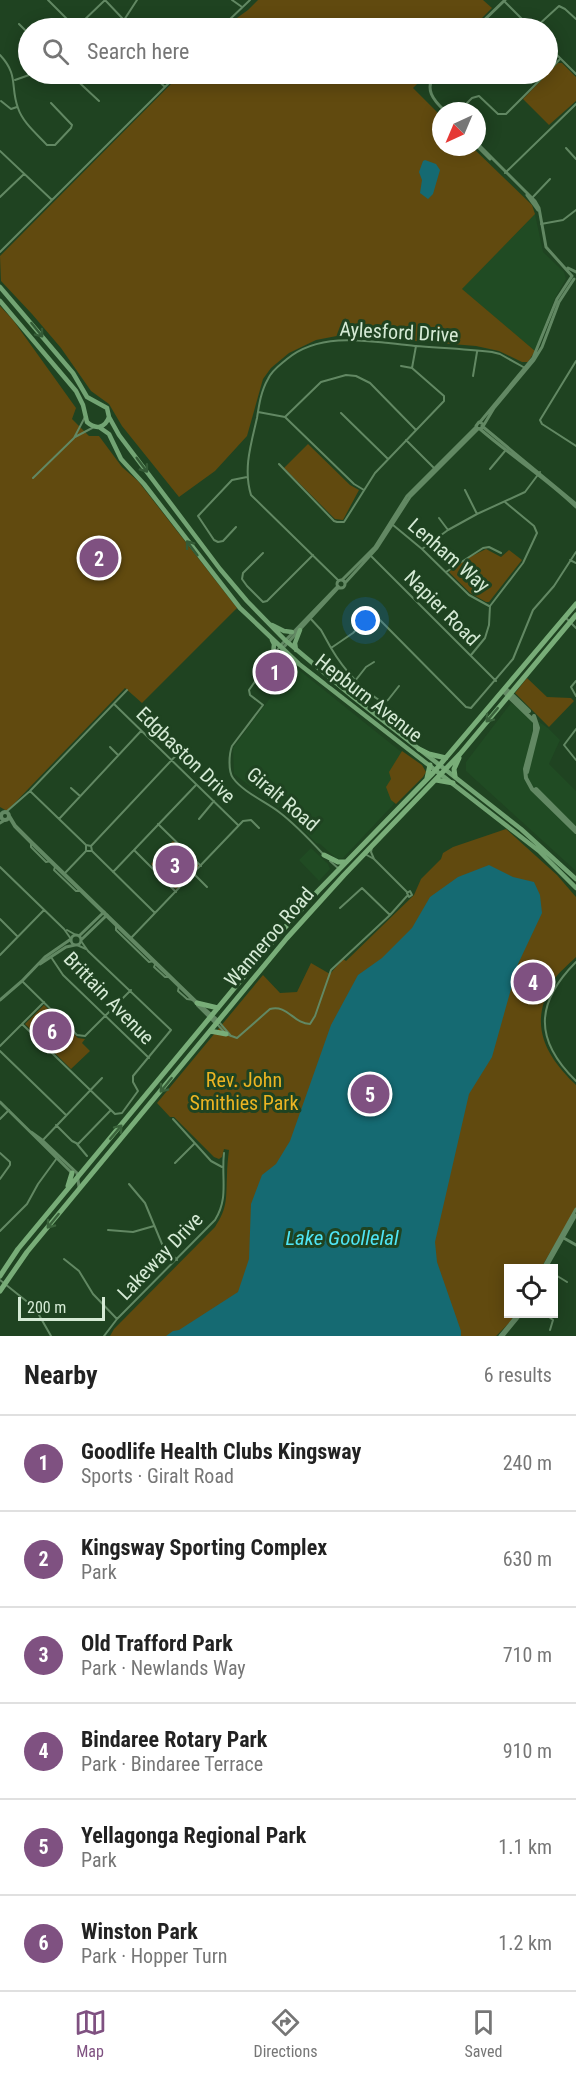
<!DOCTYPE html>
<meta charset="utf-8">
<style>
body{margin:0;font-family:"Roboto Condensed",sans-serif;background:#f2f2f2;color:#222}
.controls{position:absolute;right:18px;bottom:18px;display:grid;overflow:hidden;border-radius:0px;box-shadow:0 3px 15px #0003}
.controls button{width:54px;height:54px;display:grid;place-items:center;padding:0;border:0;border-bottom:2px solid #e0e0e0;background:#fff;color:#222;font:30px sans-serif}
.compass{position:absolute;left:432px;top:102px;width:54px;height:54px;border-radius:50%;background:#fff;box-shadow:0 3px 15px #0003;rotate:224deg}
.scale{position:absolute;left:18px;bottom:15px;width:87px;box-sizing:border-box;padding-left:6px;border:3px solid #d5ead5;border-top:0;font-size:16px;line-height:21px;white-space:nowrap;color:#d5ead5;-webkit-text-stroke:4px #1f4321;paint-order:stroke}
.you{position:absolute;left:366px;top:621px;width:21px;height:21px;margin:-15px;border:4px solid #fff;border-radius:50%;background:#1a73e8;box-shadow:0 0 0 9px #1a73e833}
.badge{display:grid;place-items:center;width:39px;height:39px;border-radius:50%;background:#7f5181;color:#fff;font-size:20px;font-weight:700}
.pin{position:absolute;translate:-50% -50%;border:3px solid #fff;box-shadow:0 2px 6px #0006}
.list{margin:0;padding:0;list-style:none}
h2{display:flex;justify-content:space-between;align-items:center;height:78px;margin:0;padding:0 24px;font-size:26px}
h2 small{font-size:20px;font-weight:400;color:#767676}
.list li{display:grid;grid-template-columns:39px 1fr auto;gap:18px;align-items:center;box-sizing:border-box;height:96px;padding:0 24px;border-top:2px solid #e0e0e0}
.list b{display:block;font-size:22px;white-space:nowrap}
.list p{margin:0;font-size:20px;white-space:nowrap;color:#767676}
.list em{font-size:20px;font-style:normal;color:#767676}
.icon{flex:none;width:33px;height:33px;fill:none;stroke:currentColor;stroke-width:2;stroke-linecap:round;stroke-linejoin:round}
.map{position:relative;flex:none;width:576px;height:1336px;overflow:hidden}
.search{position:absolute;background:#fff;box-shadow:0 3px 15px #0003;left:18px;right:18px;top:18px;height:66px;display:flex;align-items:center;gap:15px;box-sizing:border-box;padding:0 21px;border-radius:33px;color:#767676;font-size:22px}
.sheet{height:654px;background:#fff}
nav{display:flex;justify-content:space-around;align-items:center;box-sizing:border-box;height:84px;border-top:2px solid #e0e0e0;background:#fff;font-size:16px;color:#767676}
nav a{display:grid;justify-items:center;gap:3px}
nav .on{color:#7f5181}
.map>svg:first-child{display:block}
</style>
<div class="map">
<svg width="576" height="1336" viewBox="0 0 576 1336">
<rect width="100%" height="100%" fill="#1f4321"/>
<path fill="#204b23" d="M535 214 543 252 564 272 566 279 555 298 535 351 461 289Z
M294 666 425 771 343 858 337 859 320 844 316 843 291 817 234 774 233 748Z
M511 703 548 728 560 740 549 764 576 791V871L466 771V762Z
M311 848 328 864 330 869 319 881 299 860Z"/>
<path fill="#614a0f" d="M258 0H483L492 8 472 28H223L248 10Z
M558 63H562L576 77V101L549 125 523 99Z
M181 74H427L413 88 441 116V147H472L532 205 535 214 462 289 535 351 528 362H522L499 351 476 346 342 335 316 340 289 353 271 368 263 379 247 436 215 471 179 497 122 426 109 404 91 391 61 348 32 314 1 281 0 256Z
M0 306 13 320 76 408 72 419 89 436H99L122 467 138 481 237 608 142 703 125 688 7 811 0 807Z
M308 444 350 485 359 490 343 520 335 519 284 468Z
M486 549 501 557 509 550 522 560 489 602H486L470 593 449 572 468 558Z
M527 678 547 697 571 698 574 701 549 727 515 693Z
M402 751 422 765 426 772 423 777 396 804 391 800 386 787 391 779 389 772Z
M506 829 557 875 576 897V957C568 965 559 972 553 981 548 987 546 995 544 1002 533 1036 553 1063 576 1085V1208L541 1268H508V1314H515L510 1322 496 1336H110L114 1329 215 1227C228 1207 226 1198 227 1175 227 1167 228 1158 229 1150L224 1149 222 1157 219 1159 214 1157 174 1117H170L157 1103 263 975 280 993 297 992 311 963 330 974 343 959 346 961 414 895 421 879 441 859 443 853 453 847Z
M173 841 199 866 176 889 151 864Z
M44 1005 78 1038 85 1039 82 1043 90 1051 71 1069 25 1024Z"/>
<path fill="#156a72" d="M425 160 436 164 440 170 433 194 428 199 420 193 422 180 419 172 423 161Z
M489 865 513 877 534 882 540 895 542 913 518 964 492 1057 469 1094 435 1242 437 1262 461 1331V1336H166L173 1331 179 1330 238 1292 249 1259 251 1204 262 1175 276 1164 290 1141 331 1025 358 975 382 958 412 928 430 897 458 877Z"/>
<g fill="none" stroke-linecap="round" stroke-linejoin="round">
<path stroke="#628863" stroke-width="2" d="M48 0 73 25H79L105 0
M105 0 124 20 139 28
M232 0 242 7
M504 1 531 28
M124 20 137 0
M19 24 28 33
M215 28 227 22 250 0
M535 28 559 6 565 9 576 19
M548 46 576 74
M0 55C19 75 10 87 18 108 23 123 37 134 47 145H55L71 128 72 125 51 103
M548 72 560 59
M70 74 99 101
M151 74 165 87
M15 80 32 74
M1 101 11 109 17 107
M459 111 472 98 479 96 498 114H506L546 74
M566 148 576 159
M0 151 52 200
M505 173 576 104
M0 197 24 174
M531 199 550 179
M541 224 563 220 576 210
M0 252 178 74
M576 361 540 420 542 424 576 446
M412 368 416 346
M473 376 477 352
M258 412 285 417 354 484 364 490
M341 413 388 459
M285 417 321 382 346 375 356 376 370 383 416 430
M75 437 94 427
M406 440 434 468
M279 464 334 521 337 522H344L375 473 444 401V396L412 368 401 366
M490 469 505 451
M33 478 74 438 85 417
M465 490 477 514
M439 518 448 530
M393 525 422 549 469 595 489 606
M236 527 223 541 218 542 214 540 198 516 232 480 247 477
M422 549 448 530 477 514 525 492 540 472
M263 553 243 573 242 579 247 586 263 602 267 601 313 555
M371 556 496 681
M570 560 576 563
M446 572 483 548 489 547 501 553
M339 581 251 495C243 469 251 444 257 418 259 405 261 391 268 379 272 370 280 365 287 359 322 330 373 342 415 346 441 348 467 349 492 352L500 354 525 368
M565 617 576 628
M310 618 321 630 331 648 353 633 367 619 373 616 378 618 466 707 471 708 513 659 533 610 554 586 576 552
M280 646 249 690 250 695 263 705 232 746C229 754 228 771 233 778 243 792 266 802 279 812 295 824 310 840 324 855
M331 648C344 670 360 688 382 702L388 700 399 686
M471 655 485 638 489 625 490 606 523 563 537 533 534 526 505 502
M355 681 366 667 374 662
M576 681 571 687 576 696
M114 704 238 825
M576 729 564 745 576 760
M110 747 118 755
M71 788 80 796
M30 791 86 845
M6 812 30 791 127 690
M59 819 141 731
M199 819 214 801
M158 824 201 866
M31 843V847L46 862 51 861
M91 846 86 845V851H92L91 846 183 748
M372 847 371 852 374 859
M134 850 176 892
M92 851 155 913
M365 854 374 859 407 892
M330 861 339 869
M0 867 64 929 71 939
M55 867 54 870 76 891H82
M113 872 196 785
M65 873 86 851
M194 874 207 887
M410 891 412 895 409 897 407 893Z
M340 908 362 888 390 915
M0 919 17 936
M116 926V930L149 962 154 961
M67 930 76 935
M131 938 243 821 251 820 259 828
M77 945 86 949
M0 955 44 910
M51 957 63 975 149 1058
M156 962 154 967 165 977H169
M576 962C535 1003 534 1040 576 1081
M22 981 77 1035 85 1036 131 990
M179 986 178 991 187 999 194 1000
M219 1022 231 1036
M22 1024 115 1114 122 1113 138 1091 133 1082V1076L171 1030 88 951 81 941
M217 1024 226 1034 237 1038 270 1009C287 1004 294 1024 310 1024L315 1016 331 970 390 915 407 896
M0 1046 44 1002
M0 1051 66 1115
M0 1119 9 1110
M173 1119 211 1161 222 1167
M56 1125 72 1141 78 1144 110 1111
M42 1141 102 1078
M77 1144 87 1156
M0 1153 10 1162V1165L0 1179
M175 1163 194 1144
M129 1184 145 1203 162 1244 177 1260
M108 1230 133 1232 154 1226
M0 1231 27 1204 38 1184 57 1158
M64 1259 79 1271 93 1294 117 1319
M554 1274 567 1282
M0 1280 35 1308 51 1336
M545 1314 553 1320 550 1330
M104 1336 117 1319 215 1220C229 1198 221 1178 224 1153"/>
<path stroke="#628863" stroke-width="3" d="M476 28 505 0
M435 74C424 89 433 100 445 111
M477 143 535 201 539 208 546 247 572 276
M477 146 490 159
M527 195 538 210
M568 268 576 272
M480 422 533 358 557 299 572 276
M483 424 479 422 476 426 478 429 482 428 494 408 534 360 542 347 559 302 574 279
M482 426 576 504
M480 429C511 456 546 478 576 507
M342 580 375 547 407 496 476 427
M337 584a4 4 0 1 1 8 0a4 4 0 1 1-8 0Z
M345 583 377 548 410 497 478 429
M280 646 338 586
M282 649 339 587
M0 817V816
M0 823 5 820
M71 940a5 5 0 1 1 10 0a5 5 0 1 1-10 0Z
M79 936 104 912
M81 940 107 915
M40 964 66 947 75 945
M0 1000 22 981 45 957 71 939
M0 1102 72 1173
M31 1132 42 1140 77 1173 79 1187
M562 1237 576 1245
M543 1268 576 1209
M546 1268 576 1215
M500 1336 518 1314
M503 1336 521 1314"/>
<path stroke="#628863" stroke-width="4" d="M505 688 529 711
M503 691 535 722V731L525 769 526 778 532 789 576 832
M527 772 538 728 534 716
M536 789 576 829
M1 816a4 4 0 1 1 8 0a4 4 0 1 1-8 0Z
M9 816 15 826 31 842 197 1003 218 1021
M198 1005 216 1023"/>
<path stroke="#72a473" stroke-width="4.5" d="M0 287 73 373 87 397 107 408 109 417 119 435 220 569 247 601 285 640 353 697 521 829 576 879
M0 301 76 391 83 405 87 422C96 430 105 428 109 417
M99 427 109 434 121 459 144 484 240 608 299 664 539 851 576 888
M272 625 284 631 292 632
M272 640 274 644 273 655
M296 650 295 643 300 630
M275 657 281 655 291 660"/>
<path stroke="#78ad78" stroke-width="5" d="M419 749 429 754 446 758
M455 776 454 769 459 758
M427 778 430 765
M436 780 453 783
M324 855 338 862H346
M197 1003 218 1008
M210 1031 226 1034
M68 1186 72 1173
M0 1276 18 1249 280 933 318 891 433 773 576 604
M0 1291 27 1252 287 938 344 875 460 754 576 615"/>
</g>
<defs><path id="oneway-shaft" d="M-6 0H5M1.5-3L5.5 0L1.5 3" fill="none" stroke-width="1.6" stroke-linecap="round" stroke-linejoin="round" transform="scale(1.5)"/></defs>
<g stroke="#345b36">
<use href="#oneway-shaft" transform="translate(37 330) rotate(51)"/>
<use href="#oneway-shaft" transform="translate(142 465) rotate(53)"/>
<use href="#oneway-shaft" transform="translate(192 548) rotate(-127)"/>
</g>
<g stroke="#3a633b">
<use href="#oneway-shaft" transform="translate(492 715) rotate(130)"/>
<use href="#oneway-shaft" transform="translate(166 1085) rotate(129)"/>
<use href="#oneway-shaft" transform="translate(116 1132) rotate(-50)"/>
<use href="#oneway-shaft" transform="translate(53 1221) rotate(129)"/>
</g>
<g text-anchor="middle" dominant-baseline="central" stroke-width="6" stroke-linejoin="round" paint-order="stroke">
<g font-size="20" fill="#d5ead5" stroke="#1f4321">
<text transform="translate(399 332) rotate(3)">Aylesford Drive</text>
<text transform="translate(449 555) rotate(41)">Lenham Way</text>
<text transform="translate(442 608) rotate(45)">Napier Road</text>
<text transform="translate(369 698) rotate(38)">Hepburn Avenue</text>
<text transform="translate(186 755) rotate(44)">Edgbaston Drive</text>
<text transform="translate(283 799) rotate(40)">Giralt Road</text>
<text transform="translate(269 937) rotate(-49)">Wanneroo Road</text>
<text transform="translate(109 998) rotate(46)">Brittain Avenue</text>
<text transform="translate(160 1256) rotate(-46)">Lakeway Drive</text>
</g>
<g font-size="20" fill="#ecb422" stroke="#1f4321">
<text x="244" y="1080">Rev. John<tspan x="244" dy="23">Smithies Park</tspan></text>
</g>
<g font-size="21" font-style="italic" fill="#4fe5f5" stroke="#1f4321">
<text x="342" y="1238">Lake Goollelal</text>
</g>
</g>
</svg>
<div class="controls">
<button><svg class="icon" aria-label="locate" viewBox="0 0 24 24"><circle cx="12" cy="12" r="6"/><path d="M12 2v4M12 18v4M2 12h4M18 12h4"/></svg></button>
</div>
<svg class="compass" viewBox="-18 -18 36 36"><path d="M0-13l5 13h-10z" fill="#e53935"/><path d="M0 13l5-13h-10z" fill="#767676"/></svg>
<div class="scale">200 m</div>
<div class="you"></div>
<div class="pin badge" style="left:275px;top:672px">1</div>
<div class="pin badge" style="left:99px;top:558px">2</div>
<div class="pin badge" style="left:175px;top:865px">3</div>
<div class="pin badge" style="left:533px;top:982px">4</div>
<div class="pin badge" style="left:370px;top:1094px">5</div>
<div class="pin badge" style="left:52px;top:1031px">6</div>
<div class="search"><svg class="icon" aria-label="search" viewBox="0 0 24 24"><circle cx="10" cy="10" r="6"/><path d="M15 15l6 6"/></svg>Search here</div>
</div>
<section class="sheet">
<h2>Nearby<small>6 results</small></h2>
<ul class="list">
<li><span class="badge">1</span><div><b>Goodlife Health Clubs Kingsway</b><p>Sports · Giralt Road</p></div><em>240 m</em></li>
<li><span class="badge">2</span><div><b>Kingsway Sporting Complex</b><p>Park</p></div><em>630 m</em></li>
<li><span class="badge">3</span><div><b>Old Trafford Park</b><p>Park · Newlands Way</p></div><em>710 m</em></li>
<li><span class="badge">4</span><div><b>Bindaree Rotary Park</b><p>Park · Bindaree Terrace</p></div><em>910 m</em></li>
<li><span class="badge">5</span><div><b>Yellagonga Regional Park</b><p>Park</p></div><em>1.1 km</em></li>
<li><span class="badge">6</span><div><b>Winston Park</b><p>Park · Hopper Turn</p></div><em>1.2 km</em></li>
</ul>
</section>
<nav>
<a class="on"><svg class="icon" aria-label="map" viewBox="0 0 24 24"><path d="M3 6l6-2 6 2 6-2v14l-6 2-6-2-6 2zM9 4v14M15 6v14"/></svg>Map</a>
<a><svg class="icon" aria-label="directions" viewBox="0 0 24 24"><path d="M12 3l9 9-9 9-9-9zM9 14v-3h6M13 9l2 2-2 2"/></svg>Directions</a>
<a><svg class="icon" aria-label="saved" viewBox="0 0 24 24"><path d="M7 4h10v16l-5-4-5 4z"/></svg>Saved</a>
</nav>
